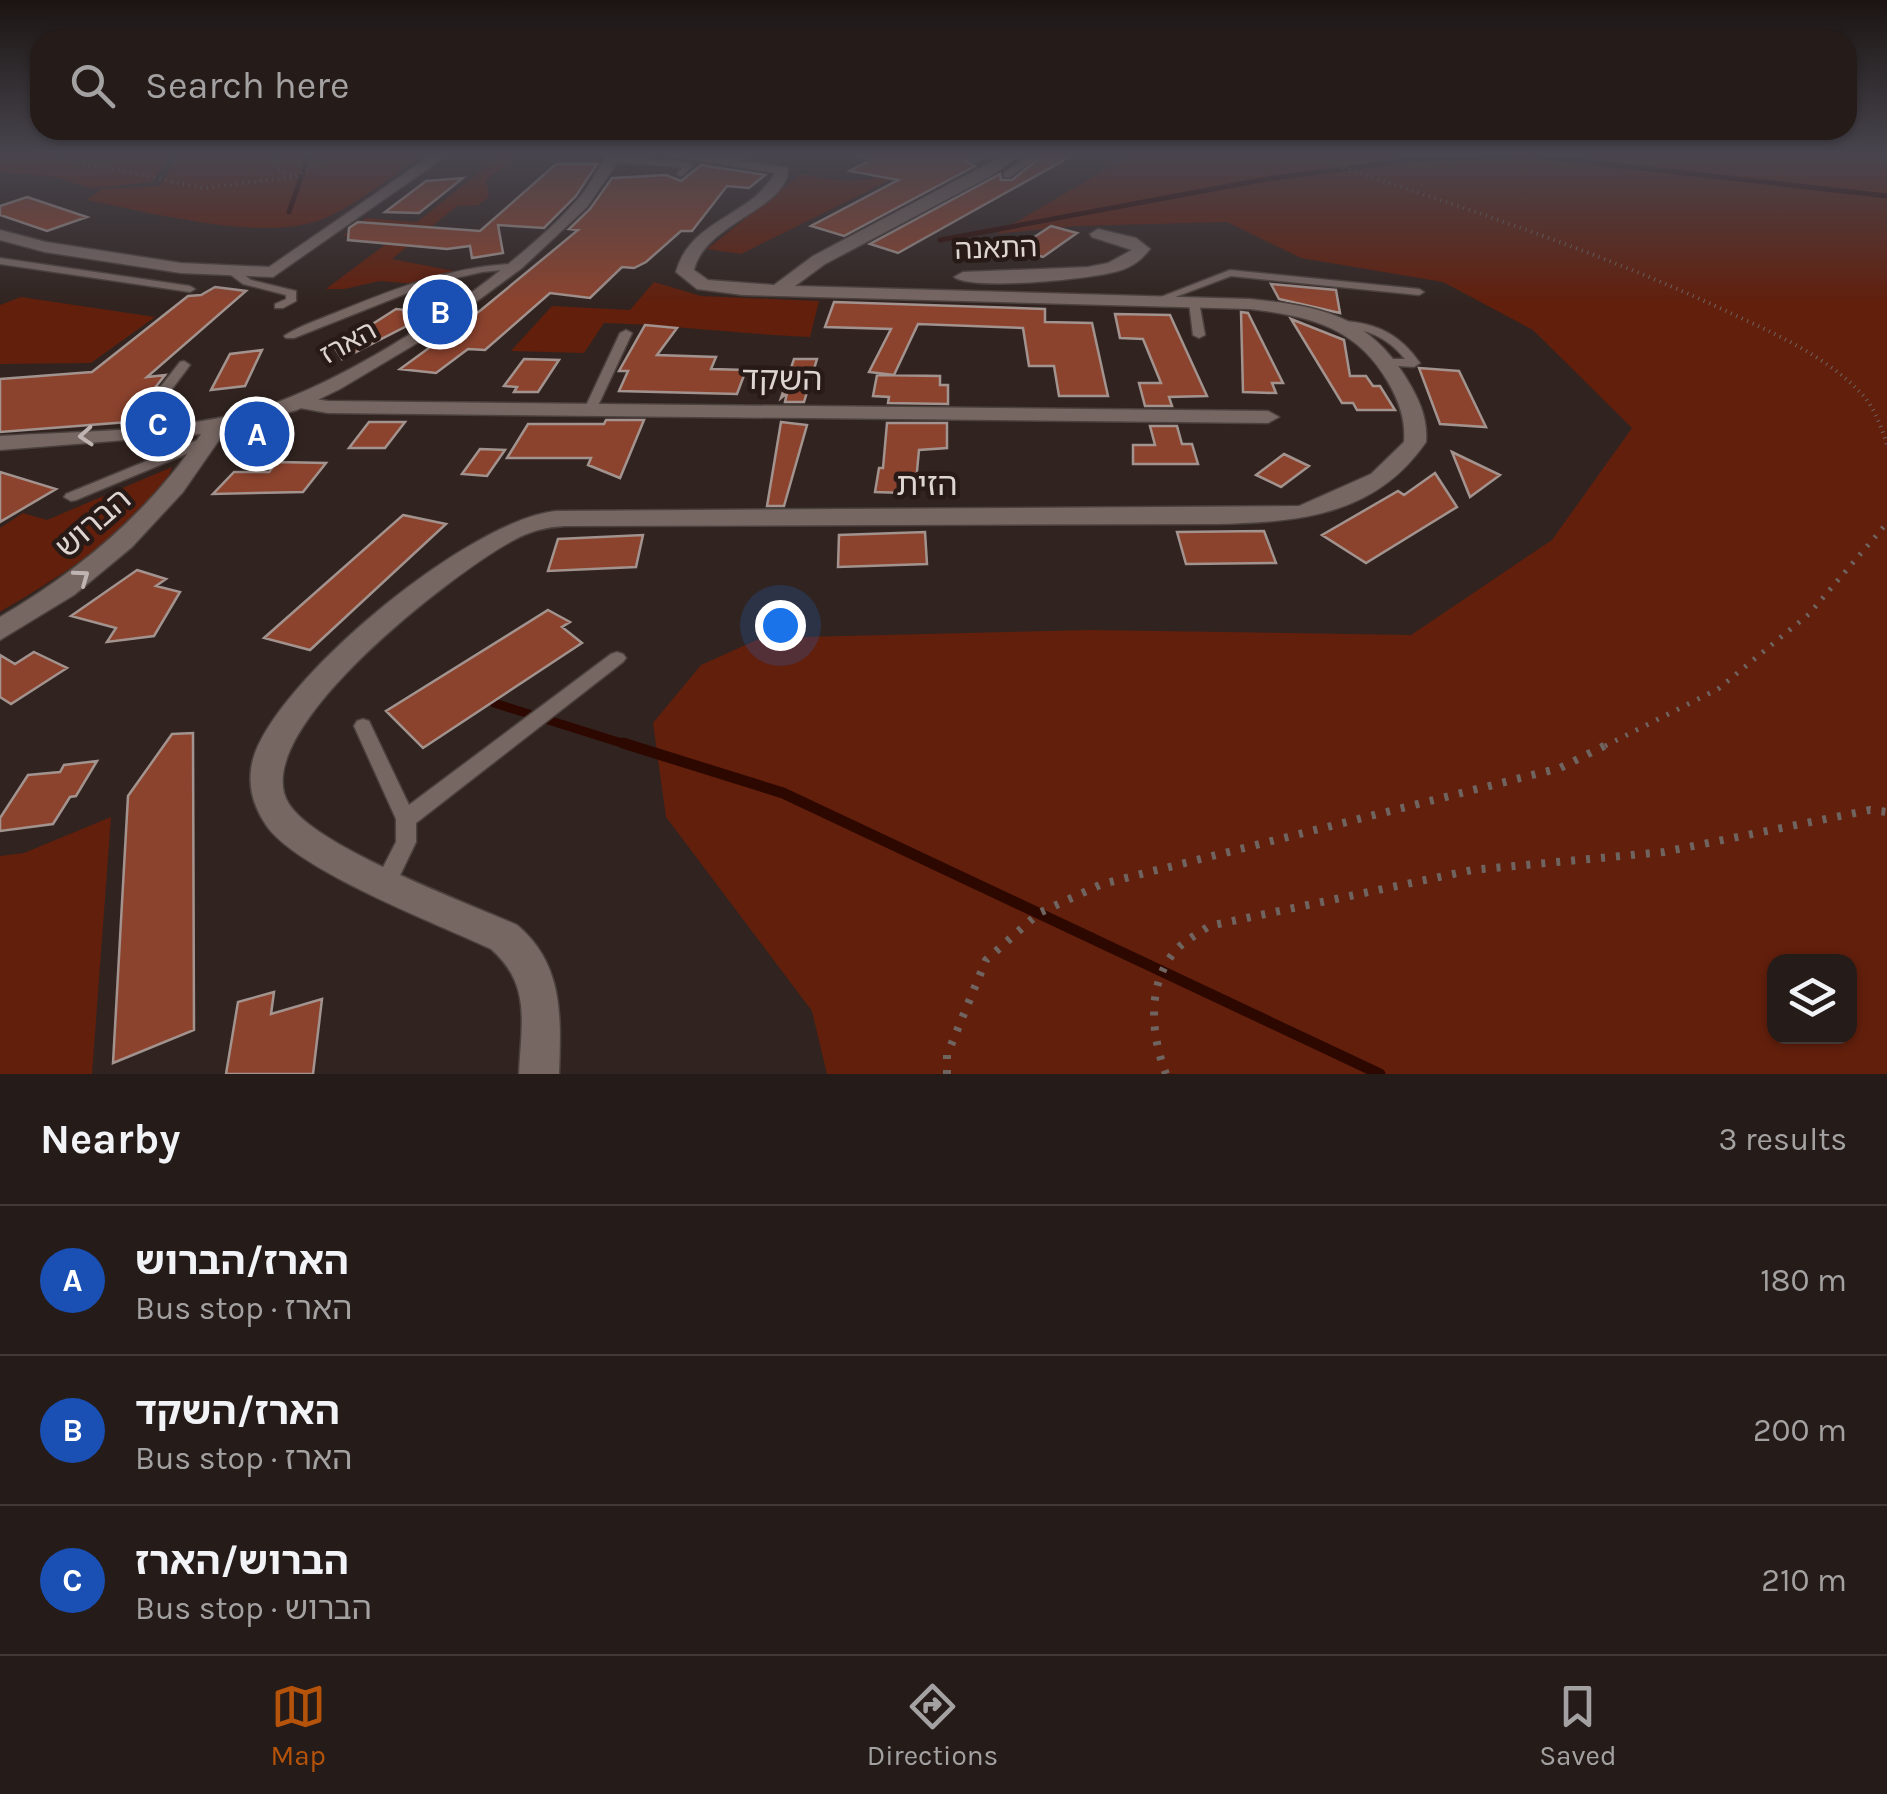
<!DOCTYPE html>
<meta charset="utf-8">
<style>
body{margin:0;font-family:Karla,"Noto Sans Hebrew",sans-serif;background:#2d2421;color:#f1f3f6}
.controls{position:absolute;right:30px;bottom:30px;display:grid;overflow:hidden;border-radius:20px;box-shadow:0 2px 8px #0004}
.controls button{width:90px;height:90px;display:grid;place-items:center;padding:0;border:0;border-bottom:2px solid #423937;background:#251b18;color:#f1f3f6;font:50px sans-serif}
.you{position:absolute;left:780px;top:625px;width:35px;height:35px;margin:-25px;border:8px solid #fff;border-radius:50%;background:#1a73e8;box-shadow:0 0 0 15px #1a73e833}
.badge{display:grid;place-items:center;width:65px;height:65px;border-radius:50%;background:#b45309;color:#fff;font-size:32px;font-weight:700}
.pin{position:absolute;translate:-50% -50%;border:5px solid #fff;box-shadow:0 2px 10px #0006}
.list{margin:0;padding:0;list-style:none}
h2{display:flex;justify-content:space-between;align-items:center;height:130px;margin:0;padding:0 40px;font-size:42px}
h2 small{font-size:32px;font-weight:400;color:#a3a1a2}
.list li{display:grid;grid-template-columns:65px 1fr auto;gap:30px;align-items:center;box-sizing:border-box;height:150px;padding:0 40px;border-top:2px solid #423937}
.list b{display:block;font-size:38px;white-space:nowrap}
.list p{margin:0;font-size:32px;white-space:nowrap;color:#a3a1a2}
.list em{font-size:32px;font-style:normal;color:#a3a1a2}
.icon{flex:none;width:55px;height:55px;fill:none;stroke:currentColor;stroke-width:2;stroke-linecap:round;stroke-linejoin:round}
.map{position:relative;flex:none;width:1887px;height:1074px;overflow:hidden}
.search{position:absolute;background:#251b18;box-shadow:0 2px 8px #0004;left:30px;right:30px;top:30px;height:110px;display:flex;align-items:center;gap:25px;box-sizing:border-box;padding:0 35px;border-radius:30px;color:#a3a1a2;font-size:38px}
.sheet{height:580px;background:#251b18}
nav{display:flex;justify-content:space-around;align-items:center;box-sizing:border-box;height:140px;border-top:2px solid #423937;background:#251b18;font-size:28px;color:#a3a1a2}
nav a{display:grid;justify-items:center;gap:5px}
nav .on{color:#b45309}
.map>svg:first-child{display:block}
</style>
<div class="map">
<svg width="1887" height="1074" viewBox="0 0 1887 1074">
<rect width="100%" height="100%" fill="#312420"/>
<path fill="#621f0c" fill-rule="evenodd" d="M0 154H172L152 182 91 188 55 177 0 172Z
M180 154H427C395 173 357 205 323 219 263 243 149 212 87 200L102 189 159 186Z
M502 154H522L486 180 489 197 478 205 457 206 392 259 454 271 416 284 380 281 344 289H326L390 241 343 236 366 218 417 222Z
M922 154H943L741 254 707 249 801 174C857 185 873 185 922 154Z
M1132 154H1887V1074H827L812 1011 666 817 653 723 701 665 761 638 1090 630 1411 635 1552 540 1632 428 1533 330 1443 282 1301 258 1227 222 1076 226 996 234ZM1774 962H1850V1036H1774Z
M654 282 701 296 819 301 810 337C740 334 673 325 604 323L584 353 511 351 552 306 630 310Z
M21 297 155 317 91 363 0 364V305Z
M172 467C156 520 47 584 0 612V528L23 513 47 520Z
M111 817 92 1074H0V856L24 853Z"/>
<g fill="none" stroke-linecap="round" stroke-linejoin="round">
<path stroke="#2d0801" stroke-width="5" d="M1526 155 1887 196
M289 212 309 154
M940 240 1267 179 1419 159 1529 156"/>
<path stroke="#2d0801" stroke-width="9" d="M494 703 631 746"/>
<path stroke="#2d0801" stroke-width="11" d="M623 743 783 793 1380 1074"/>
</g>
<path fill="#8c432e" stroke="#a3938e" stroke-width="2.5" d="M881 154H975L966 161 975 166 844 236 811 226 898 180 850 171Z
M1044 154H1075L898 253 870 244 1000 174 1001 180H1012Z
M556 164H597L576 196 544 228 498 225 503 253 472 258 470 246 447 249 348 240 349 228 358 222 480 231Z
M701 165 765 175 749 188 727 186 692 231H681L646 262 634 268 622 267 590 298 550 293 485 350 468 349 436 373 400 369 481 310 578 230 569 229 590 209 612 178 666 175 681 181Z
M463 178 419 213 385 212 426 181Z
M27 197 87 217 47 231 0 215V206Z
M1051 226 1077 233 1043 257 1016 249Z
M1271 284 1336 290 1340 313 1279 299Z
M215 287 246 291 147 377 165 375 128 422 0 432V379L92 372 188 296 201 295Z
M834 302 1045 309V322L1092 323 1108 396H1059L1054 366H1029L1023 328 918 324 894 375 869 372 891 329 825 327Z
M396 309 432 313 342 359 335 348Z
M1241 312 1248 313 1283 383H1272L1276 393 1243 392Z
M1115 314 1170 315 1207 396 1169 397 1172 406H1145L1139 383H1161L1143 339 1120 338Z
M1291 319 1344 340 1350 376H1366L1373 386H1380L1395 410H1357L1353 403H1342Z
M645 325 677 328 657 355 716 357 711 369 746 370 737 394 619 391 628 371H619Z
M262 350 245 386 211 390 230 354Z
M524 359 559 360 538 392H514L517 387 504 386Z
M794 359H817L804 402H785L787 393 781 398Z
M1419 368 1459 371 1486 427 1440 424Z
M877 375 940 376V385H948V404L888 403 889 397 873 396Z
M606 420H644L620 478 588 465 591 458H507L528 424H604Z
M369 422H405L385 448H349Z
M781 422 807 425 784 506H767Z
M887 423H947V448L919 450 916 482 906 481 904 493 875 492 879 468H883Z
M1150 426H1177L1182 444H1192L1198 464H1133V445H1155Z
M480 449 505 450 487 476 462 474Z
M1452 452 1500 475 1470 497Z
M1284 454 1309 466 1281 487 1256 475Z
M277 462 326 463 303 492 213 494 234 472H269Z
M0 472 56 489 0 522Z
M1435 473 1457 507 1366 563 1322 535 1398 491 1404 495Z
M403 515 446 524 310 650 264 638Z
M1264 531 1276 563 1186 564 1177 532Z
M925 532 927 564 838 567 839 535Z
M643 535 636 567 548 571 558 539Z
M137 570 166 579 156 586 180 592 154 636 107 642 116 628 71 616Z
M548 610 570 622 562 627 582 643 423 748 386 711Z
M34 652 67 668 11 704 0 697V655L15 664Z
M193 733 194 1030 113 1063 128 796 172 734Z
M97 761 76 796 70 797 53 824 0 831V818L28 775 60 772 64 765Z
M274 992 271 1014 322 999 313 1074H226L238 1002Z"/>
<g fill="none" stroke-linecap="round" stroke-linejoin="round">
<g stroke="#4b413d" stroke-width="3">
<path id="lane" d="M742 154H752L735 163 728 161Z
M847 154H863L872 157 868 160Z
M983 154H994L974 163 970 160Z
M1032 154H1041L1010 177H1004V173Z
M611 157 689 162 693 165 681 177 677 174 682 167 608 162V158Z
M0 258 190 286 195 289 190 292 0 264Z
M509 264 514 267 513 269 482 272 430 284 294 338H286L284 336C299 326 318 320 335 313 391 290 447 268 509 264Z
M227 268H235L251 280 296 291V301L283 308H275V304L286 299V295L243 284 227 272Z
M1230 270 1419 289 1424 292 1419 295 1231 276 1162 302 1153 300Z
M1194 299 1199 302 1205 335 1199 338 1193 335 1189 302Z
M1345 321C1379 324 1400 335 1420 363L1414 367 1384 365V359H1405C1386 336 1369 331 1341 326V322Z
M626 330 632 333 596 410 595 413H585L584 410 620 333Z
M184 361 190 365 136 437H126L124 434 126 431 180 362Z
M210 435 215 436 217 439 215 442 76 500 71 501 64 497 66 494Z
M617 652 623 654 626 658 623 662 416 823V842L393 890 386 892 379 890 375 883 396 842V819L354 726 357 721 363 719 369 721 409 805 611 654Z"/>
</g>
<g stroke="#4b413d" stroke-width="3">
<path id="street" d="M433 154H449L273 277 181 273 45 252 0 240V230L46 242 181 263 269 267Z
M659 154H698L788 168C789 209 705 222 694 270L708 280 774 285 813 256 1006 154H1022L989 177 825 264 795 286 1250 299C1318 306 1366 314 1405 376 1418 397 1428 417 1426 442 1375 516 1299 522 1216 524L565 526C546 527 530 531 514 540 458 569 243 733 289 804 316 847 465 902 517 925 564 964 561 1018 559 1074H519C521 1024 532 985 491 949 438 924 296 870 266 825 251 803 246 778 255 753 286 672 470 520 556 511L1299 506 1371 474 1404 442C1406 420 1399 401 1388 382 1357 327 1309 316 1250 309L743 295 697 289 676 272C690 219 751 217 775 173Z
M1098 229 1136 238 1150 249C1141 260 1133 267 1118 271 1092 279 973 291 954 277L963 272 1088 267 1108 263 1132 250 1092 237 1090 234Z
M296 396 328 401 1268 411 1279 417 1268 423 328 413 289 406 285 402 289 398Z"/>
</g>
<g stroke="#4b413d" stroke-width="3">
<path id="secondary" d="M609 154H623L587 207 522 268 434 333 340 389 297 410 226 430 183 492 132 547 74 595 0 640V617C80 570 150 512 201 434L0 450V436C80 431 164 432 242 413 343 389 511 276 579 198 591 184 598 168 609 154Z"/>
</g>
<path stroke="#6f6460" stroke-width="4" stroke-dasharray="1 5" stroke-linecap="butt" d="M289 154 276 162 277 169 290 175
M1317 154 1347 169C1474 211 1602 253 1724 310 1771 332 1823 354 1860 392 1874 406 1881 426 1887 445
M0 156H49L204 188 294 177 338 154"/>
<path stroke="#6f6460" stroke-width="5" stroke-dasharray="2.5 9" stroke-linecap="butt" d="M1605 746 1718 689 1809 614 1887 523"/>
<path stroke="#6f6460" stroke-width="8" stroke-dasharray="4 11" stroke-linecap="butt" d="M947 1074V1055L986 960 1039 913 1102 884 1560 768 1610 743
M1166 1074C1151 1035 1146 984 1176 950 1185 940 1198 934 1209 926L1472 870 1664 852 1870 810 1887 812"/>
<use href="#lane" fill="#776763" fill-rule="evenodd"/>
<use href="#street" fill="#776763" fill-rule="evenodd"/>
<use href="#secondary" fill="#776763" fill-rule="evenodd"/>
</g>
<defs><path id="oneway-chevron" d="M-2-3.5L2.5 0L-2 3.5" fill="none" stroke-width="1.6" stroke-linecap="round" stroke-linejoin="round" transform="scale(2.5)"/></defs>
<g stroke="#bfb4b1">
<use href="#oneway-chevron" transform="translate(86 436) rotate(176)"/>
<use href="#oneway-chevron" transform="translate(82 577) rotate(-36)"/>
</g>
<linearGradient id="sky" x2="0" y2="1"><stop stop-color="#1b1412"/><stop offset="0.51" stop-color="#48454e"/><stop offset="1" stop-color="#48454e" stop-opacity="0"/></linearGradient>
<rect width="1887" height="304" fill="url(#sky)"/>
<g text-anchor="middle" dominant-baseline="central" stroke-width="9" stroke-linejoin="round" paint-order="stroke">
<g font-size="28" fill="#ded5d2" stroke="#271a17">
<text transform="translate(996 248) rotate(-2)">התאנה</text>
<text transform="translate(348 342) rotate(-29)">הארז</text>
</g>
<g font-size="32" fill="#ded5d2" stroke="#271a17">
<text transform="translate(782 379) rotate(1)">השקד</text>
<text x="927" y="484">הזית</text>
<text transform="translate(93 523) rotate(-41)">הברוש</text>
</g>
</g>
</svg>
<div class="controls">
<button><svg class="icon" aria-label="layers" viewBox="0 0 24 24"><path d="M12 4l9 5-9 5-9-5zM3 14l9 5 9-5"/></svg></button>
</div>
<div class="you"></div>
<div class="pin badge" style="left:257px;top:434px;background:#1a4fb4">A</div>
<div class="pin badge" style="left:440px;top:312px;background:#1a4fb4">B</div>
<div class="pin badge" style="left:158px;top:424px;background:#1a4fb4">C</div>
<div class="search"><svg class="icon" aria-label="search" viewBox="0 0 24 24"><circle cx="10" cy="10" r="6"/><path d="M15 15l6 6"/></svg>Search here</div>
</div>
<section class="sheet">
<h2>Nearby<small>3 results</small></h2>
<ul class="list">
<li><span class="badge" style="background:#1a4fb4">A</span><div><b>הארז/הברוש</b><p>Bus stop · הארז</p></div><em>180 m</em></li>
<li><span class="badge" style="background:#1a4fb4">B</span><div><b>הארז/השקד</b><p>Bus stop · הארז</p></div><em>200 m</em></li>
<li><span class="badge" style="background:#1a4fb4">C</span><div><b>הברוש/הארז</b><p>Bus stop · הברוש</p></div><em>210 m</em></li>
</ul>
</section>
<nav>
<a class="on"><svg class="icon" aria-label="map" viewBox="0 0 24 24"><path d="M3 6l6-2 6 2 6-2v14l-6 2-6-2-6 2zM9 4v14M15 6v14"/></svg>Map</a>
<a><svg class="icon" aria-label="directions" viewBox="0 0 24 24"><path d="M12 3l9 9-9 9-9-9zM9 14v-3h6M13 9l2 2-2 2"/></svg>Directions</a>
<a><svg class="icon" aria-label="saved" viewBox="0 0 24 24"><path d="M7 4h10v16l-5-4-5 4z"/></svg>Saved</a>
</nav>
